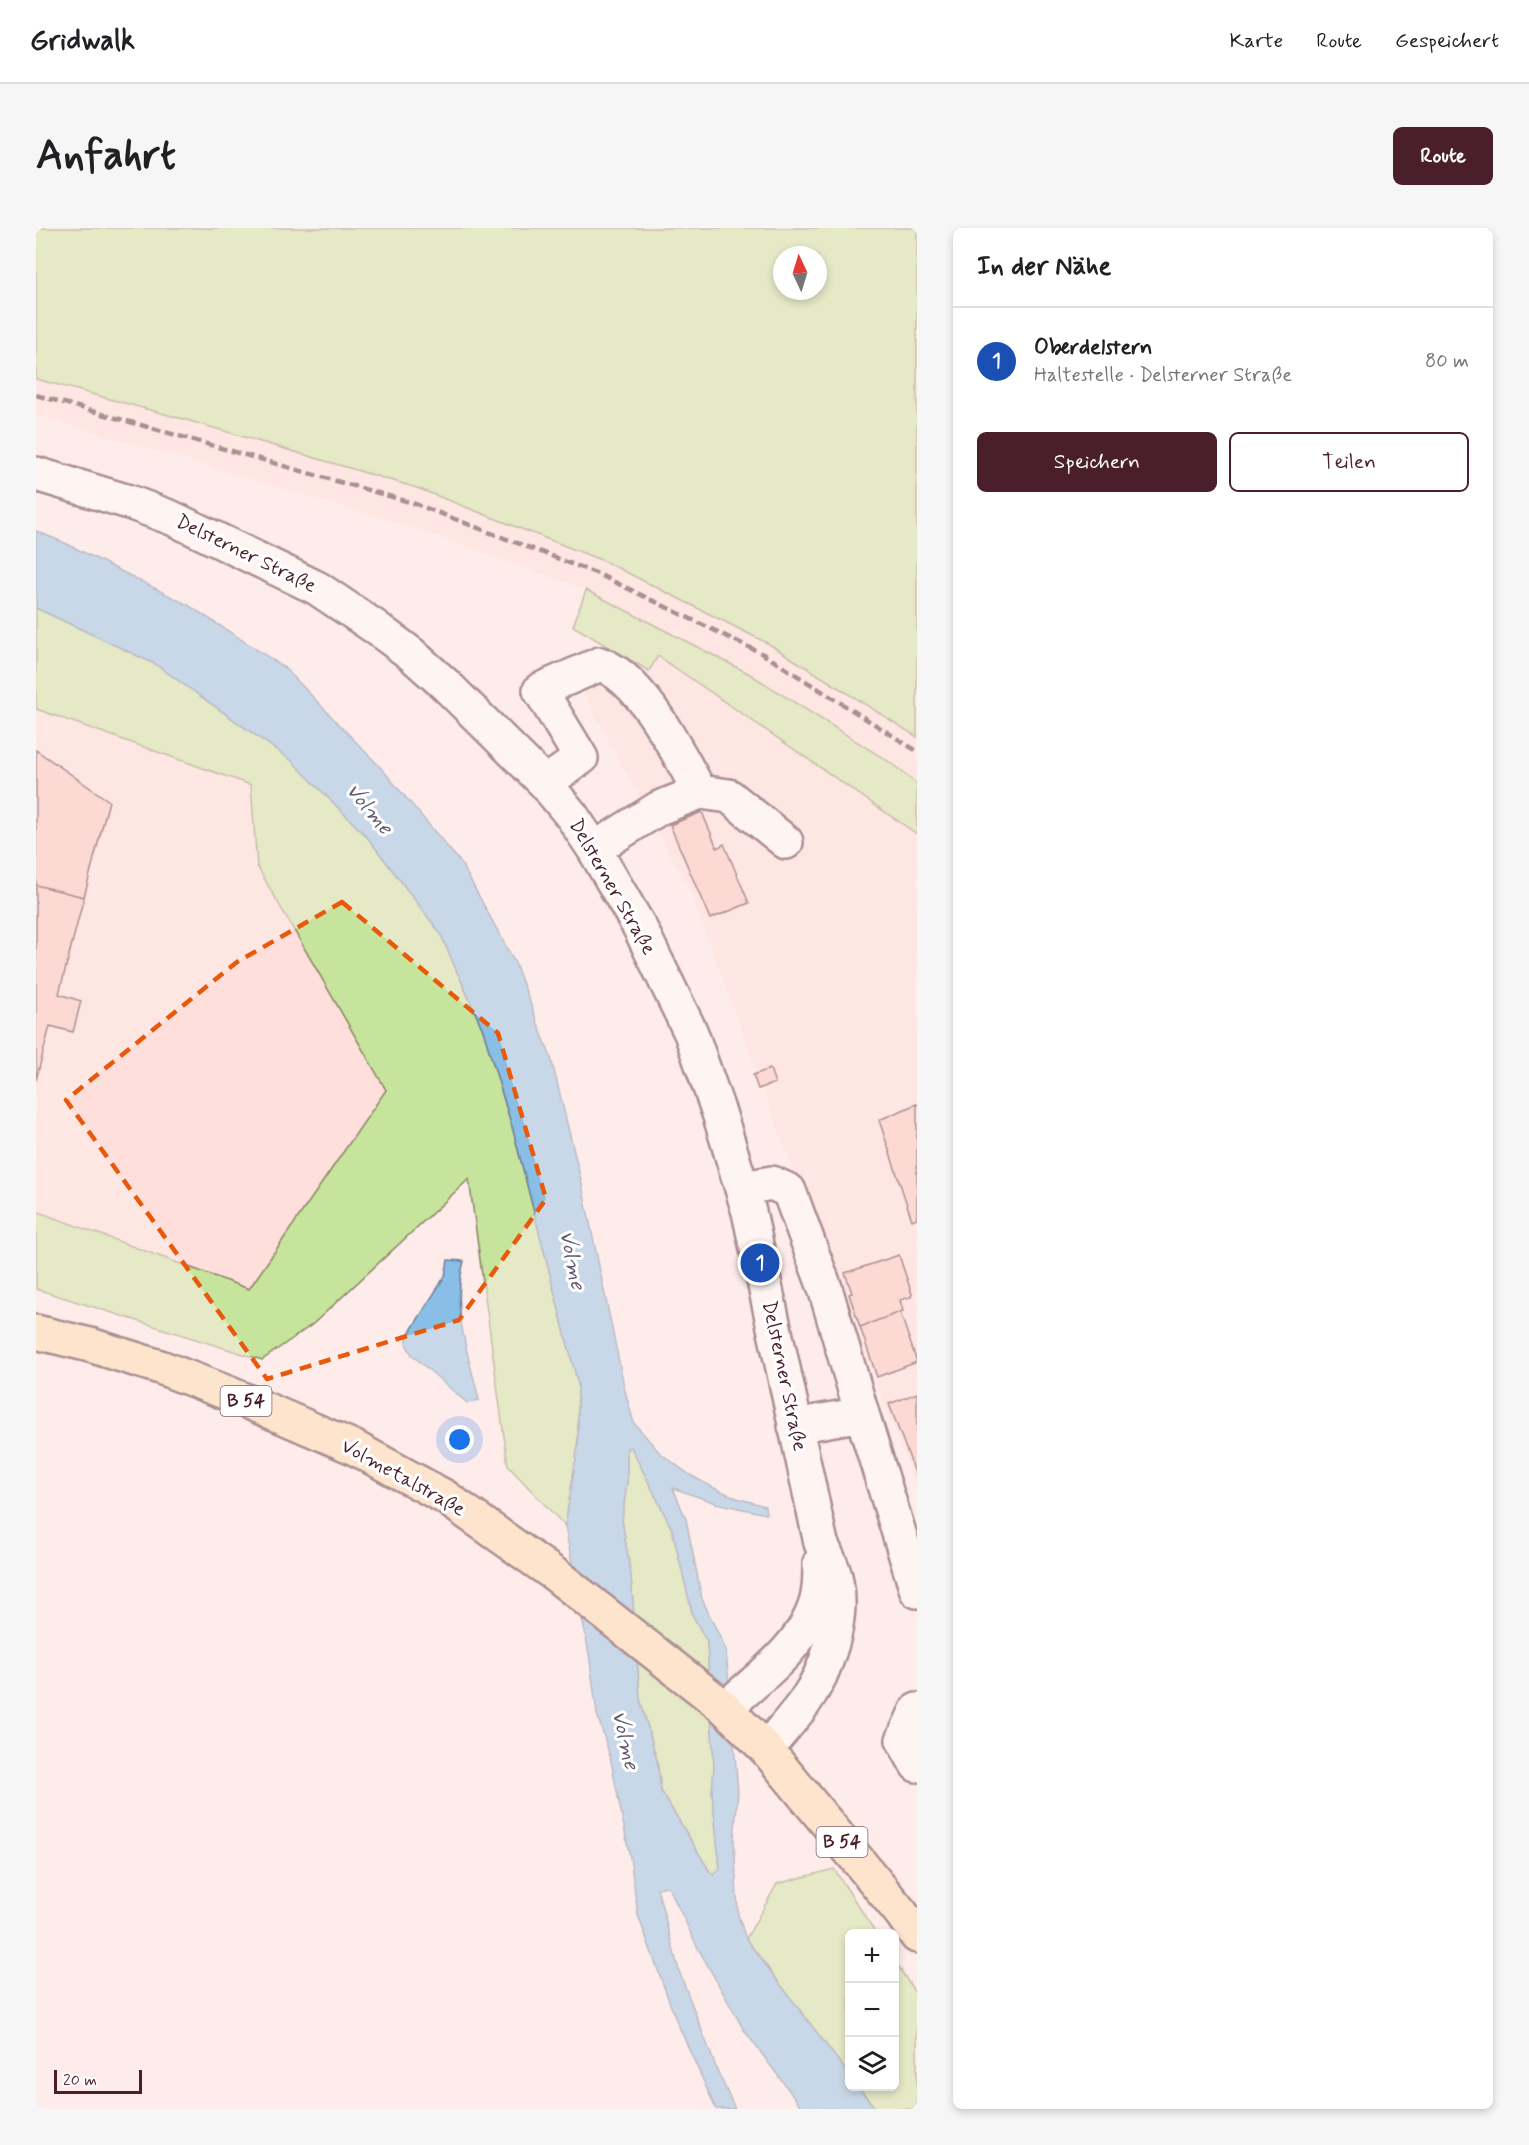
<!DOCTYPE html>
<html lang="de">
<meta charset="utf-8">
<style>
body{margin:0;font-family:Mynerve,sans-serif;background:#f6f6f6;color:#202124}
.controls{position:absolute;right:18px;bottom:18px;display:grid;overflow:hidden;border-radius:9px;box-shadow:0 3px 9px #0003}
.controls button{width:54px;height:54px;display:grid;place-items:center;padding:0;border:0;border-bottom:2px solid #e0e0e0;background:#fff;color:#202124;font:30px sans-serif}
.compass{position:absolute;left:737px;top:18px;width:54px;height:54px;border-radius:50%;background:#fff;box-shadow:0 3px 9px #0003;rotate:356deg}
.scale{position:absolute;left:18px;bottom:15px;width:88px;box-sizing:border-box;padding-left:6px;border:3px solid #4a1f2b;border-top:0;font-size:16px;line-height:21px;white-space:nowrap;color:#4a1f2b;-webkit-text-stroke:4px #fff;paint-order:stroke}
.you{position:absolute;left:424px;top:1212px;width:21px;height:21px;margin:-15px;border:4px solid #fff;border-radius:50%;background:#1a73e8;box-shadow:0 0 0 9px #1a73e833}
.badge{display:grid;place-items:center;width:39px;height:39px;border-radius:50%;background:#4a1f2b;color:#fff;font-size:20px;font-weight:700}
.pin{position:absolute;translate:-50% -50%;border:3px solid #fff;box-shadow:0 2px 6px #0006}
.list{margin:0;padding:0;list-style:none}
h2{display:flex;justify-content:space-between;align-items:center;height:78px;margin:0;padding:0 24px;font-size:26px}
h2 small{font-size:20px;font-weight:400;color:#757577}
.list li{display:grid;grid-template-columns:39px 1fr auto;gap:18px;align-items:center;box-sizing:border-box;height:108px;padding:0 24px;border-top:2px solid #e0e0e0}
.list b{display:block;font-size:22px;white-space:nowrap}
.list p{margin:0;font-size:20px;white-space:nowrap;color:#757577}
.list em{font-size:20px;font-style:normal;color:#757577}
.actions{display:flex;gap:12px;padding:18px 24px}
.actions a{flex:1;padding:14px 0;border:2px solid #4a1f2b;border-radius:9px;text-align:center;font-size:21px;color:#4a1f2b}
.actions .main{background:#4a1f2b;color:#fff}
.icon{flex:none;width:33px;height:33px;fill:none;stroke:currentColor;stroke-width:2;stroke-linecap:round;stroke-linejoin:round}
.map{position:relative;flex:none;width:881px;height:1881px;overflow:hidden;border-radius:9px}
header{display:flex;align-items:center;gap:36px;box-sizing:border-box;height:84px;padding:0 30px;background:#fff;border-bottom:2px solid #e0e0e0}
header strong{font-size:28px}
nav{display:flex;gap:33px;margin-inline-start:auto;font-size:21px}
.intro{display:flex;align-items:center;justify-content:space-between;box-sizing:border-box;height:144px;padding:0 36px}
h1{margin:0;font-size:42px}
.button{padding:15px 27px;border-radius:9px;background:#4a1f2b;color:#fff;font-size:21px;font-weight:700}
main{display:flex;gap:36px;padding:0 36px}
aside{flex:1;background:#fff;border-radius:9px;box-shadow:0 3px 9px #0003}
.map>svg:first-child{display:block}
</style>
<header>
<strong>Gridwalk</strong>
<nav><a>Karte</a><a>Route</a><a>Gespeichert</a></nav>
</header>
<div class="intro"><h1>Anfahrt</h1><a class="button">Route</a></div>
<main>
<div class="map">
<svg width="881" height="1881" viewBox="0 0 881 1881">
<rect width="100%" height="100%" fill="#feecea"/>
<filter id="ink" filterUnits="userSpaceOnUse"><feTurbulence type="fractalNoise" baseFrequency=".0167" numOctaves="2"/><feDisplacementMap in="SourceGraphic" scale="12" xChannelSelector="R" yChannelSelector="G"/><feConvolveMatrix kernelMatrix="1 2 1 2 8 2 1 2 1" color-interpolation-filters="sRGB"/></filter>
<g filter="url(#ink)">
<path fill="#fedfdb" d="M0 151 147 191 381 260 570 334 733 416 878 507 881 509V556L855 535 712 445 550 362 374 299 0 187Z
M570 418 613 443 622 428 881 606V1261L748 918 656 668 531 435Z
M0 481 215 557 221 638 350 862 213 1061 0 983Z"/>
<path fill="#c7e49c" stroke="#888264" stroke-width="1.5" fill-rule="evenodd" d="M0 0H881V509L733 416 570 334 381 260 147 191 0 151ZM746 27H782V63H746Z
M550 362 712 445 855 535 881 556V606L622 428 613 443 537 398Z
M0 380 119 436 256 533 332 610 404 705 447 802 477 902 542 1156V1218L529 1298 472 1238 433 951 277 1096 226 1132 0 1061V983L213 1061 350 862 221 638 215 557 0 481Z
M595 1219 636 1301 657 1388 671 1414 678 1539 676 1565 684 1640 678 1647 674 1644 625 1563 621 1533 604 1471 595 1348 586 1292 591 1253V1220Z
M798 1641 840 1705 814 1706 813 1847 710 1711 741 1656Z
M859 1733 881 1768V1881H840L822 1859 858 1858Z"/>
<path fill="#89bfe6" stroke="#707f9b" stroke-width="1.5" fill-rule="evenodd" d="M0 303 29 315 152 377 249 440 345 540 425 635 479 735 515 830 545 952 589 1163 598 1195 624 1225 654 1247 678 1260 701 1270 729 1278 730 1286 680 1275 637 1260 650 1291 666 1371 690 1422 702 1564 698 1612 702 1687 710 1711 813 1847 814 1858 822 1859 840 1881H767L708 1802 663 1722 632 1658 621 1660 643 1743 681 1842 699 1881H680L640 1792 602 1687 594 1629 574 1528 561 1486 553 1426 529 1298 542 1218V1156L477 902 447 802 404 705 332 610 256 533 119 436 0 380ZM595 1219 636 1301 657 1388 671 1414 678 1539 676 1565 684 1640 678 1647 674 1644 625 1563 621 1533 604 1471 595 1348 586 1292 591 1253V1220Z
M412 1032 428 1033C415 1082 432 1124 443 1172L431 1175 376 1127 370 1116 372 1107 409 1048Z"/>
<path fill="#fdc1b9" stroke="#4a1f2b" stroke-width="1.5" d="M0 522 73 573 48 669 0 657Z
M666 584 681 620 688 616 713 675 674 691 634 597Z
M0 657 48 669 23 766 45 773 37 804 14 798 0 852Z
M734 841 739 855 722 861 717 847Z
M881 876V990L876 992 843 892Z
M863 1027 876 1066 875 1069 864 1072 867 1083 824 1099 813 1066 816 1065 809 1045Z
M864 1084 881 1134 841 1149 824 1099Z
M881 1165V1250L853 1176Z"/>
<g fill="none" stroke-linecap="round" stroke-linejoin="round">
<g stroke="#4a1f2b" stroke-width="38">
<path id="minor" d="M0 246 93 274 136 290 281 360 339 399 374 425 411 458 509 555 536 588 558 621 604 700 655 805 684 888 713 984 785 1315C790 1327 798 1340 800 1353 808 1392 791 1443 768 1475 756 1491 743 1506 730 1521
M509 555 545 530 504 462 564 436C607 451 642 526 664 564
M558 621 623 580 664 564 693 568 750 614
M707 960 736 955 753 963 789 1060 826 1186
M759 1198 826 1186 881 1363
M689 1480C722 1451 774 1413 782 1367 784 1357 784 1345 784 1335
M881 1482 867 1512 881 1537"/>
</g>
<g stroke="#4a1f2b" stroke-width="38">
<path id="major" d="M0 1104 54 1117 124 1139 194 1166 317 1219 409 1269 521 1348 689 1480 730 1521 866 1686 881 1708"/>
</g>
<use href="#minor" stroke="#fff" stroke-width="33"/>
<use href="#major" stroke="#fddcac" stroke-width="33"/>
<path stroke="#4a1f2b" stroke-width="4.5" stroke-dasharray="9 4.5" stroke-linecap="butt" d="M0 167 377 275 562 346 727 426 881 523"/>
</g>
</g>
<path d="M0 0H881V1881H0ZM306 674 462 805 510 971 423 1092 231 1151 30 872 201 734Z" fill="#feecea" fill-opacity=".55" fill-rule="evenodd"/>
<path fill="none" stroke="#e8590c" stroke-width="4.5" stroke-dasharray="12 8" stroke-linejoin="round" d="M306 674 462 805 510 971 423 1092 231 1151 30 872 201 734Z"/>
<g text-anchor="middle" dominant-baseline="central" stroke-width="6" stroke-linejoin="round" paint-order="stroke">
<g fill="#fff" stroke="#80626b" stroke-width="1.5">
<rect x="184.5" y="1158" width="51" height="30" rx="4.5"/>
<rect x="780.5" y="1599" width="51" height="30" rx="4.5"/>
</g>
<g font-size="18" font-weight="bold" fill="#4a1f2b">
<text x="210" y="1173">B 54</text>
<text x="806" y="1614">B 54</text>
</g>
<g font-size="20" fill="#4a1f2b" stroke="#fff">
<text transform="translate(210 326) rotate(26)">Delsterner Straße</text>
<text transform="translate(576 659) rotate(60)">Delsterner Straße</text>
<text transform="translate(748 1148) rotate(78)">Delsterner Straße</text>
<text transform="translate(367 1250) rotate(29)">Volmetalstraße</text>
</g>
<g font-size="21" font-style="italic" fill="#60576c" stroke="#fff">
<text transform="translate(333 581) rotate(50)">Volme</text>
<text transform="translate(536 1032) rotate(78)">Volme</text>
<text transform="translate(589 1512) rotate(77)">Volme</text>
</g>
</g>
</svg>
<div class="controls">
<button>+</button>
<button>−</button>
<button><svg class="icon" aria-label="layers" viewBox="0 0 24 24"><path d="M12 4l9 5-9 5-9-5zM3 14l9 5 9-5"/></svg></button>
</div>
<svg class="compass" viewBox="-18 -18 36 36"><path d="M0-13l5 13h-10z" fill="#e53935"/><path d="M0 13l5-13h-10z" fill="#757577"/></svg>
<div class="scale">20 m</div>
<div class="you"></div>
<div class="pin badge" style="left:724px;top:1035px;background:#1a4fb4">1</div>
</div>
<aside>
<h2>In der Nähe<small></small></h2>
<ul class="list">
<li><span class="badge" style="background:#1a4fb4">1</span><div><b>Oberdelstern</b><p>Haltestelle · Delsterner Straße</p></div><em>80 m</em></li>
</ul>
<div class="actions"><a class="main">Speichern</a><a>Teilen</a></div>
</aside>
</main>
